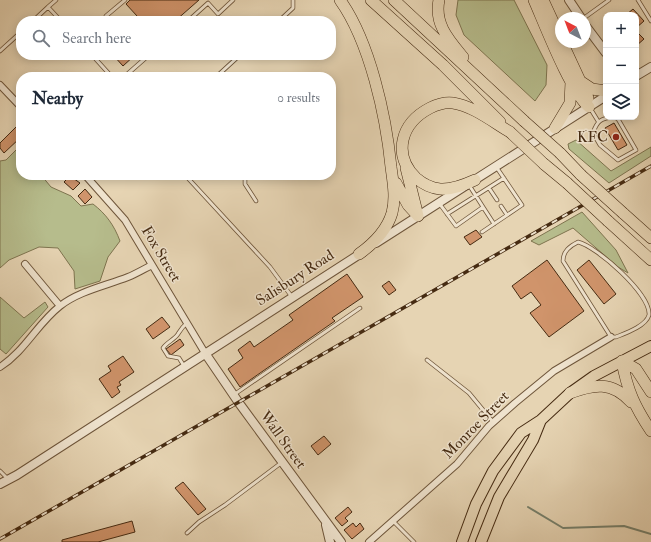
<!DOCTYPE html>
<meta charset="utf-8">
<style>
body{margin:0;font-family:"IM FELL Double Pica",serif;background:#f2f2f3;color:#1f2937}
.controls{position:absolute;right:12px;top:12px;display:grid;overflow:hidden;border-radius:8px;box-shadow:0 2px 10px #0003}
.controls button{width:36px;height:36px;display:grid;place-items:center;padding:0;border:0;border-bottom:1px solid #e0e1e3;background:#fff;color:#1f2937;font:20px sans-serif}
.compass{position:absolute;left:555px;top:12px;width:36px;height:36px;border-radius:50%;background:#fff;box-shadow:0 2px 10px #0003;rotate:318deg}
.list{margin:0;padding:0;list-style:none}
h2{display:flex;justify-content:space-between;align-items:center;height:52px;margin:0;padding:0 16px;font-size:17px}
h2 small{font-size:13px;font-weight:400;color:#747a83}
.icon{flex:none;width:22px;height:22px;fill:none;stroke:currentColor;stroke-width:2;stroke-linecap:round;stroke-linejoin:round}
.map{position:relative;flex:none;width:651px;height:542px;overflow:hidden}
.search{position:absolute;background:#fff;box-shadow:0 2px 10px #0003;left:16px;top:16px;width:320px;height:44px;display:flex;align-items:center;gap:10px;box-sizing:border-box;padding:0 14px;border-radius:16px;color:#747a83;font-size:15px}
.panel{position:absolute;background:#fff;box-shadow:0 2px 10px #0003;left:16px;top:72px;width:320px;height:108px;border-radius:16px}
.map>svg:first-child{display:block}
</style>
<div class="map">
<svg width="651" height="542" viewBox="0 0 651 542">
<rect width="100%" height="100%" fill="#e6d4b3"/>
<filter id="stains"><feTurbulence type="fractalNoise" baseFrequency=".005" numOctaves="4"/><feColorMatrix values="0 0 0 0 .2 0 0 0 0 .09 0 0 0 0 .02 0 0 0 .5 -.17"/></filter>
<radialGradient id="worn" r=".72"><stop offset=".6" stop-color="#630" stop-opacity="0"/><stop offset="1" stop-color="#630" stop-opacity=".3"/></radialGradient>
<path fill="#b6bc8c" stroke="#7e744f" d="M458 0H514L547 65 546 85 535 101 464 35 456 15Z
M576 140 611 171 651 147V156L609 183 569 149 568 144Z
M21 145V175H41L51 187 71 196 81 206 93 204C106 214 114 225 120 241L108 257 100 281 75 289 74 271 58 248 39 247 9 260 0 268V161L6 160Z
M582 212 616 250 628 273 618 267 573 228 539 245 531 241Z
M0 297 24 318 45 302 48 307 6 354 0 349Z"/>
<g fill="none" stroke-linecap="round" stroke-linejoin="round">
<path stroke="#77806c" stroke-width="2" d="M528 507 563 528 624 526 651 534"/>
</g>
<path fill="#d0946b" stroke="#462b12" d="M130 0H199L175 21H131L137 16 126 4Z
M633 9 644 21 636 28V15H626Z
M636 31 644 39 636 46Z
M113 55H135L123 66Z
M614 123 627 145 618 150 605 128Z
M17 126 21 130V137L4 153 0 148V143Z
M70 176 80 183 73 190 64 182Z
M85 189 92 197 85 204 78 196Z
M476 230 482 237 470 245 464 237Z
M547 260 584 311 549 337 530 313 541 305 531 292 521 299 512 286Z
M589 260 616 294 604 304 577 270Z
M347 274 363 297 332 318 335 321 240 387 228 369 243 358 238 350 250 341 254 347 293 320 289 315Z
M389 281 396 290 389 295 382 286Z
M162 317 170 327 153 339 146 329Z
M180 339 184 345 171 355 166 349Z
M123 356 134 372 119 382 121 385 117 387 120 392 112 398 99 379 111 371 108 366Z
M324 436 331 444 318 455 311 446Z
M183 482 206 509 198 515 175 488Z
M348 507 352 512 345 518 348 521 342 526 335 518Z
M132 521 135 532 98 542H62V540Z
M353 523 356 527 360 523 364 529 352 539 344 530Z"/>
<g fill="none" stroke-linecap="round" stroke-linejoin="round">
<g stroke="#6e553a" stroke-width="4.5">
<path id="service" d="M638 0 651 21
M48 7 56 0
M584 18 609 0
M33 21 48 7 61 21
M110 21 106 16 125 0
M188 21 208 3 218 14 233 0
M279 21 293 8V0
M0 51 21 32
M92 55 112 77
M124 77 149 55
M216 77 240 55
M590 108 598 121
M614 117C601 118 597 121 593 133L600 145 618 160 636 150 618 119 614 117
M185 175 270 267 292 297
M249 175 245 179V184L256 201
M265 175 266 176
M489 188 497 200
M439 203 456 226 483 207 469 185
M501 206 507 215
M483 207 494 224
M447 214 504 178
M482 232 522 205 497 168
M578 242C596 246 651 294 649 315 646 326 626 333 616 337H611L563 261C563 251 570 246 578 242Z
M427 360 469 393 493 422
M184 366 179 358 168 356 163 348C167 342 174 340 178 334 181 329 182 327 187 323
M235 394 360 308
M0 471 7 478
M393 521 414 542
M187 533 199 522 225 505 281 463"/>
</g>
<g stroke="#6e553a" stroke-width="8">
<path id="minor" d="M0 85 21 107
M85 175 125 220 205 353
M25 264 60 306
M0 367C25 351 37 324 60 306 79 291 105 286 128 277 136 274 144 269 152 265
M369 542 457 464 489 426 515 403 554 371 611 337"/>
</g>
<g stroke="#6e553a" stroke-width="10">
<path id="tertiary" d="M569 0 581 18
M585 25 606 53
M636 76 651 67
M376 243 606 96
M205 353 239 403 341 542
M0 484 17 475 363 252
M326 525 330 542"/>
</g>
<g stroke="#462b12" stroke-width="12">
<path id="trunk" d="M462 542 476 504 493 471 521 433 541 420 570 393 594 376 651 346
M481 542 499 497 533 440 541 420"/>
</g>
<g stroke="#462b12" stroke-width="12">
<path id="motorway" d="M340 0C370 42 386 116 391 167 393 182 396 198 392 213 387 230 373 244 359 254
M371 0 443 65 500 122
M394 0 524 121
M439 0C434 24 449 40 463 57
M534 0C545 25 570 91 589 107
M543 0 561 39
M562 42 588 98
M580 81 592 89 606 91
M555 128 570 103 571 82
M560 153 581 175
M544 164 567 183
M406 168 418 216
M475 180C464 185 452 190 440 189 431 188 423 184 416 178 392 154 401 123 430 108 436 105 446 102 453 103 473 106 493 122 510 132
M396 183 408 205 418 216
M623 213 651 238
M608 221 651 260
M622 361C627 390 635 407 651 431
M622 361 636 369 651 392
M570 393C594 384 612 381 631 402"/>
</g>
<use href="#service" stroke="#efe3ce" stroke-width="3"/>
<use href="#minor" stroke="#efe3ce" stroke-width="6"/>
<use href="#tertiary" stroke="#efe3ce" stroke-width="8"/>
<use href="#trunk" stroke="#e6d4b3" stroke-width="10"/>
<use href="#motorway" stroke="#e6d4b3" stroke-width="11"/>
<g stroke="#462b12" stroke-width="3.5">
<path id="rail" d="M0 539 651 166"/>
</g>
<use href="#rail" stroke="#efe3ce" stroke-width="2" stroke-dasharray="6" stroke-linecap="butt"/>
<g stroke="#462b12" stroke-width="12" stroke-linecap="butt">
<path id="motorway-bridge" d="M524 121 560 153
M510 132 544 164
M581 175 623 213
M567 183 608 221"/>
</g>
<use href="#motorway-bridge" stroke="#e6d4b3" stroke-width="11"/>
</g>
<circle fill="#8f2418" stroke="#efe3ce" stroke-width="1.5" cx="616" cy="137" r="4"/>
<g text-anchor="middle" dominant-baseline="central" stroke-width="3" stroke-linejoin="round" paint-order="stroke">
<g font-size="15" fill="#462b12" stroke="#efe3ce" text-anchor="end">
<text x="608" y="137">KFC</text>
</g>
<g font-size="15" fill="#462b12" stroke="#efe3ce">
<text transform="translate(161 254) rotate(59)">Fox Street</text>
<text transform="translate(295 278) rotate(-33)">Salisbury Road</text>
<text transform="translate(476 425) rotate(-46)">Monroe Street</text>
<text transform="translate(283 440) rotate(54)">Wall Street</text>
</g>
</g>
<rect width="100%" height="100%" filter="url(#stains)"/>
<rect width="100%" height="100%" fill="url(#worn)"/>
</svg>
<div class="controls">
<button>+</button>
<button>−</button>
<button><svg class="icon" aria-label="layers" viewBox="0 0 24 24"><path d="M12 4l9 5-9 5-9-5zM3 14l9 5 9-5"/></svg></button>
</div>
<svg class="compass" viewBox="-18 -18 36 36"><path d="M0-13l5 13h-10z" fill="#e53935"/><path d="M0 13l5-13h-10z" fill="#747a83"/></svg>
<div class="search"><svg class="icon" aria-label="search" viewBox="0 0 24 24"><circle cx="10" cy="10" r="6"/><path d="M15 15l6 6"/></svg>Search here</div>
<section class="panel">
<h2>Nearby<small>0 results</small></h2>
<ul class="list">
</ul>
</section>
</div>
